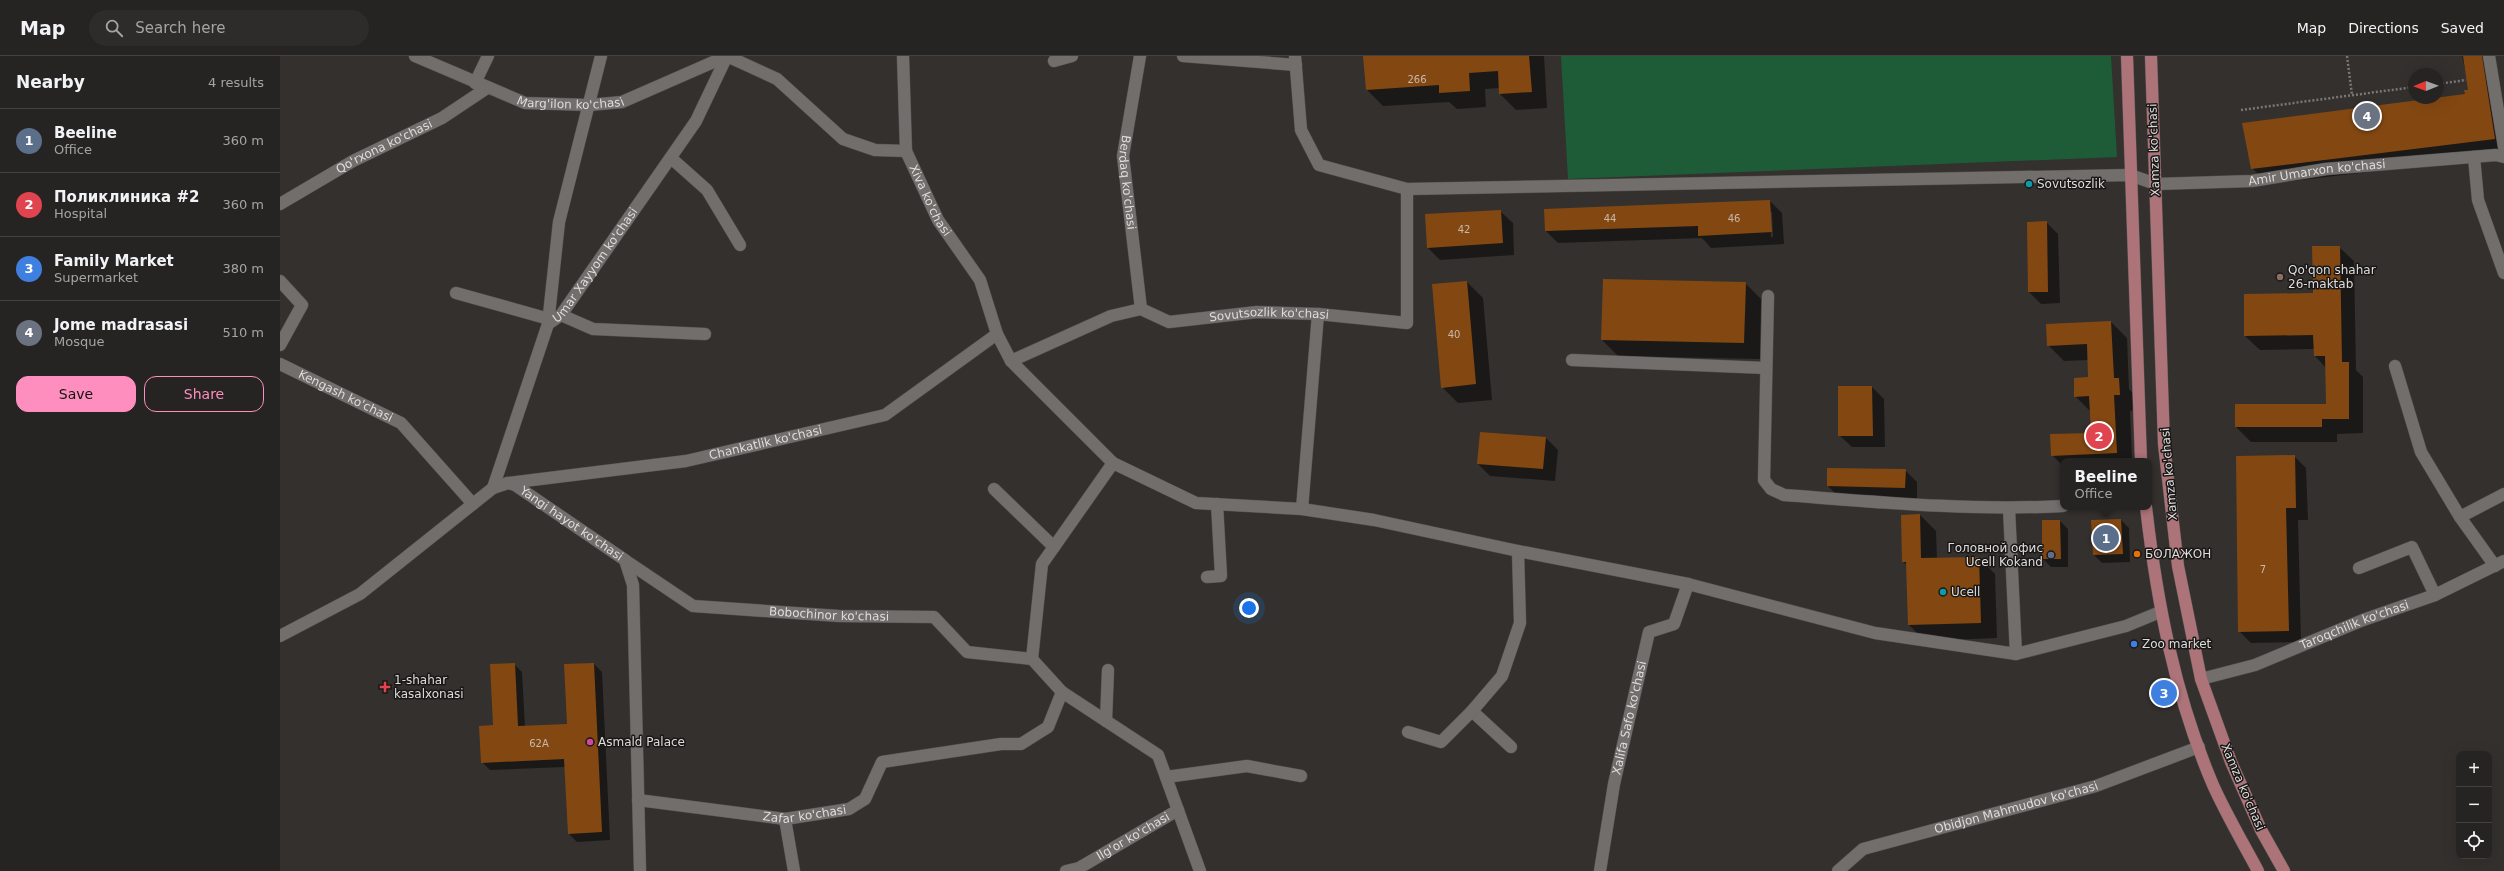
<!DOCTYPE html>
<meta charset="utf-8">
<style>
body{margin:0;font-family:"DejaVu Sans",sans-serif;background:#2e2c2a;color:#f1f3f6}
.controls{position:absolute;right:12px;bottom:12px;display:grid;overflow:hidden;border-radius:8px;box-shadow:0 4px 16px #0002}
.controls button{width:36px;height:36px;display:grid;place-items:center;padding:0;border:0;border-bottom:1px solid #424140;background:#262422;color:#f1f3f6;font:20px sans-serif}
.compass{position:absolute;left:2128px;top:12px;width:36px;height:36px;border-radius:50%;background:#262422;box-shadow:0 4px 16px #0002;rotate:269deg}
.you{position:absolute;left:969px;top:552px;width:14px;height:14px;margin:-10px;border:3px solid #fff;border-radius:50%;background:#1a73e8;box-shadow:0 0 0 6px #1a73e833}
.badge{display:grid;place-items:center;width:26px;height:26px;border-radius:50%;background:#fd8ebe;color:#fff;font-size:13px;font-weight:700}
.pin{position:absolute;translate:-50% -50%;border:2px solid #fff;box-shadow:0 1px 4px #0006}
.popup{position:absolute;left:1780px;top:402px;width:92px;height:52px;box-sizing:border-box;display:grid;place-content:center;border-radius:8px;background:#262422;filter:drop-shadow(0 1px 3px #0005);font-size:13px;white-space:nowrap;color:#a4a4a5}
.popup b{font-size:15px;color:#f1f3f6}
.popup::after{content:'';position:absolute;left:50%;top:100%;margin-left:-8px;border:8px solid transparent;border-top-color:#262422}
.list{margin:0;padding:0;list-style:none}
h2{display:flex;justify-content:space-between;align-items:center;height:52px;margin:0;padding:0 16px;font-size:17px}
h2 small{font-size:13px;font-weight:400;color:#a4a4a5}
.list li{display:grid;grid-template-columns:26px 1fr auto;gap:12px;align-items:center;box-sizing:border-box;height:64px;padding:0 16px;border-top:1px solid #424140}
.list b{display:block;font-size:15px;white-space:nowrap}
.list p{margin:0;font-size:13px;white-space:nowrap;color:#a4a4a5}
.list em{font-size:13px;font-style:normal;color:#a4a4a5}
.actions{display:flex;gap:8px;padding:12px 16px}
.actions a{flex:1;padding:9px 0;border:1px solid #fd8ebe;border-radius:12px;text-align:center;font-size:14px;color:#fd8ebe}
.actions .main{background:#fd8ebe;color:#111}
.icon{flex:none;width:22px;height:22px;fill:none;stroke:currentColor;stroke-width:2;stroke-linecap:round;stroke-linejoin:round}
.map{position:relative;flex:none;width:2224px;height:815px;overflow:hidden}
header{display:flex;align-items:center;gap:24px;box-sizing:border-box;height:56px;padding:0 20px;background:#262422;border-bottom:1px solid #424140}
header strong{font-size:19px}
nav{display:flex;gap:22px;margin-inline-start:auto;font-size:14px}
.search{width:280px;height:36px;background:#2e2c2a;display:flex;align-items:center;gap:10px;box-sizing:border-box;padding:0 14px;border-radius:22px;color:#a4a4a5;font-size:15px}
main{display:flex}
aside{flex:1;background:#262422}
.map>svg:first-child{display:block}
</style>
<header>
<strong>Map</strong>
<div class="search"><svg class="icon" aria-label="search" viewBox="0 0 24 24"><circle cx="10" cy="10" r="6"/><path d="M15 15l6 6"/></svg>Search here</div>
<nav><a>Map</a><a>Directions</a><a>Saved</a></nav>
</header>
<main>
<aside>
<h2>Nearby<small>4 results</small></h2>
<ul class="list">
<li><span class="badge" style="background:#5c6f8a">1</span><div><b>Beeline</b><p>Office</p></div><em>360 m</em></li>
<li><span class="badge" style="background:#e0444e">2</span><div><b>Поликлиника #2</b><p>Hospital</p></div><em>360 m</em></li>
<li><span class="badge" style="background:#3f7fe0">3</span><div><b>Family Market</b><p>Supermarket</p></div><em>380 m</em></li>
<li><span class="badge" style="background:#6b7280">4</span><div><b>Jome madrasasi</b><p>Mosque</p></div><em>510 m</em></li>
</ul>
<div class="actions"><a class="main">Save</a><a>Share</a></div>
</aside>
<div class="map">
<svg width="2224" height="815" viewBox="0 0 2224 815">
<rect width="100%" height="100%" fill="#33302e"/>
<path fill="#1e5c37" d="M1281 0H1831L1837 101 1288 123Z"/>
<path fill="#0007" fill-rule="evenodd" d="M1084 0H1264L1267 52 1236 54 1220 38V32L1205 33 1206 51 1177 53 1169 46 1103 50 1087 34Z
M2182 0H2214L2224 100 1988 128 1972 112 2186 39 2190 35Z
M1490 145 1502 157 1504 188 1431 192 1422 182 1278 187 1266 175ZM1490 156H1492L1493 181H1491Z
M1220 155 1233 167 1234 199 1160 204 1148 192Z
M1766 166 1778 178 1780 247 1761 248 1749 236Z
M2059 191 2074 205 2076 314 2083 321V377L2057 378V386H1971L1956 371 2047 349 2046 312 2035 300 2034 293 1980 294 1965 280 2034 238Z
M1187 226 1203 242 1212 344 1178 347 1162 331 1153 229Z
M1465 227 1481 243 1480 303 1338 300 1322 284Z
M1831 266 1847 282 1849 333 1855 339 1856 354 1850 355 1852 405H1783V410L1772 399 1812 378 1811 356 1795 340 1809 322V304L1784 305 1768 289Z
M1592 331 1604 343 1605 391H1572L1559 379Z
M1266 382 1278 394 1275 425 1210 420 1198 408Z
M2014 400 2026 412 2028 464H2018L2021 586 1971 587 1959 575Z
M1625 414 1637 426V444L1560 442 1548 430Z
M1640 459 1656 475 1657 503 1699 502 1715 518 1717 582 1645 585 1629 569 1627 509 1623 506Z
M1841 464 1849 472 1850 506 1822 507 1814 499Z
M1763 465H1780L1788 473V511H1771L1763 503Z
M234 608 242 616 245 671 288 669 314 608 322 616 330 784 297 786 289 778 285 711 210 714 202 706Z"/>
<path fill="#834812" d="M1083 0H1249L1252 36 1219 38 1218 15 1189 17 1190 35 1159 37V29L1086 34Z
M2183 0H2202L2215 83 1971 113 1962 67 2185 38 2184 34H2188Z
M1490 144 1492 176 1418 180V170L1265 175 1264 153Z
M1221 154 1223 187 1147 192 1145 158Z
M1767 165 1768 236H1748L1747 166Z
M2032 190H2060L2062 306H2069V363H2042V371H1955V348H2046L2045 300H2034L2033 279 1964 280V238L2033 237Z
M1323 223 1466 226 1464 287 1321 284Z
M1187 225 1196 328 1161 332 1152 228Z
M1831 265 1834 322H1839L1840 339H1834L1837 397 1771 400 1770 378 1811 377 1809 340 1794 341V322L1808 321 1807 288 1767 290 1766 268Z
M1558 330H1592L1593 380H1558Z
M1200 376 1266 381 1263 413 1197 408Z
M2015 399 2016 452H2006L2009 575 1958 576 1956 400Z
M1547 412 1626 413 1625 432 1547 430Z
M1640 458 1641 502 1699 501 1701 567 1628 569 1626 506H1622L1621 459Z
M1841 463 1843 498 1813 499 1811 464Z
M1762 464H1780L1781 503H1762Z
M235 607 238 670 287 668 284 608 314 607 322 776 288 778 284 703 201 707 199 670 213 669 210 608Z"/>
<g fill="none" stroke-linecap="round" stroke-linejoin="round">
<g stroke="#514f4d" stroke-width="13">
<g id="minor">
<path id="s1" d="M135 0 245 47 309 49 342 46 447 0 497 23 563 83 595 94 626 95"/>
<path id="s2" d="M623 0 626 95 658 164 700 224 717 278 731 305 833 407 916 447 1022 453 1094 464 1238 495 1408 528 1595 577 1736 598 1846 570 1880 556"/>
<path id="s3" d="M860 0 843 100 861 253"/>
<path d="M903 0 1016 9"/>
<path id="s4" d="M1015 0 1021 74 1039 109 1127 133 1850 119 1876 128 1972 125 2046 113 2216 99 2224 101"/>
<path d="M2209 0 2224 91"/>
<path d="M774 5 792 0"/>
<path d="M195 27 208 0"/>
<path d="M2194 101 2198 144 2224 217"/>
<path d="M391 102 427 134 460 189"/>
<path id="s5" d="M0 148 73 105 162 62 207 32"/>
<path d="M0 225 22 249 0 289"/>
<path d="M176 237 269 263"/>
<path d="M1488 240 1484 424 1491 433 1504 439C1597 446 1690 455 1783 450"/>
<path d="M281 259 313 273 425 278"/>
<path d="M268 268 279 166 321 0"/>
<path d="M1292 304 1486 312"/>
<path id="s6" d="M731 305 831 260 861 253 889 266 977 256 1038 258 1127 267V133"/>
<path id="s7" d="M0 308 121 367 193 448"/>
<path d="M2115 310 2141 396 2180 461 2215 510"/>
<path id="s8" d="M228 427 406 405 605 359 717 278"/>
<path id="s9" d="M213 432 268 268 281 259 416 65 447 0"/>
<path d="M714 433 774 491"/>
<path d="M1022 453 1038 258"/>
<path d="M1729 453 1736 598"/>
<path d="M2180 461 2224 438"/>
<path id="s10" d="M346 505 413 550 559 560 654 561 687 596 752 603 782 636 878 699 920 815"/>
<path d="M2079 512 2132 491 2155 539"/>
<path d="M927 521 941 520 937 448"/>
<path id="s11" d="M0 580 80 538 213 432 228 427 235 429 345 504 353 529 360 815"/>
<path d="M752 603 762 508 833 407"/>
<path id="s12" d="M1921 623 1975 609 2083 564 2155 539 2224 505"/>
<path d="M1192 655 1231 691"/>
<path d="M826 665 828 614"/>
<path d="M1128 676 1161 686 1192 655 1222 620 1240 567 1238 495"/>
<path d="M886 721 967 710 1021 720"/>
<path id="s13" d="M358 744 505 763 569 753 585 743 602 706 721 688H741L768 671 782 636"/>
<path d="M505 763 514 815"/>
<path id="s14" d="M786 815 799 812 898 754"/>
<path id="s15" d="M1320 815 1334 728 1369 576 1394 568 1408 528"/>
<path id="s16" d="M1558 815 1583 793 1816 730 1919 691"/>
</g>
</g>
<g stroke="#514f4d" stroke-width="13">
<path id="major" d="M1847 0 1861 405
M1871 0 1884 388 1898 510 1921 623 1951 706 1981 774 2004 815
M1866 451C1877 547 1895 640 1933 729 1946 758 1963 787 1978 815"/>
</g>
<path stroke="#7a7876" stroke-width="2.5" stroke-dasharray="2 2" stroke-linecap="butt" d="M2067 0 2072 39
M2158 28 2186 24
M1961 54 2134 31"/>
<use href="#minor" stroke="#716e6c" stroke-width="12"/>
<use href="#major" stroke="#ac7379" stroke-width="12"/>
</g>
<g fill="#0f9aa8" stroke="#191817" stroke-width="1.5">
<circle cx="1749" cy="128" r="4"/>
<circle cx="1663" cy="536" r="4"/>
</g>
<circle fill="#8d6e63" stroke="#191817" stroke-width="1.5" cx="2000" cy="221" r="4"/>
<circle fill="#e8710a" stroke="#191817" stroke-width="1.5" cx="1857" cy="498" r="4"/>
<circle fill="#5c6f8a" stroke="#191817" stroke-width="1.5" cx="1771" cy="499" r="4"/>
<circle fill="#3f7fe0" stroke="#191817" stroke-width="1.5" cx="1854" cy="588" r="4"/>
<path fill="#e0444e" stroke="#191817" stroke-width="1.5" d="M103 625h4v4h4v4h-4v4h-4v-4h-4v-4h4z"/>
<circle fill="#d1479c" stroke="#191817" stroke-width="1.5" cx="310" cy="686" r="4"/>
<g text-anchor="middle" dominant-baseline="central" stroke-width="3" stroke-linejoin="round" paint-order="stroke">
<g font-size="10" fill="#c8b8aa">
<text x="1137" y="23">266</text>
<text x="1330" y="162">44</text>
<text x="1454" y="162">46</text>
<text x="1184" y="173">42</text>
<text x="1174" y="278">40</text>
<text x="1983" y="513">7</text>
<text x="259" y="687">62А</text>
</g>
<g font-size="12" fill="#dfdddc" stroke="#191817">
<text stroke="none"><textPath href="#s1" startOffset="165">Marg'ilon ko'chasi</textPath></text>
<text stroke="none"><textPath href="#s5" startOffset="119">Qo'rxona ko'chasi</textPath></text>
<text transform="translate(1874 94) rotate(-92)">Xamza ko'chasi</text>
<text stroke="none"><textPath href="#s4" startOffset="1117">Amir Umarxon ko'chasi</textPath></text>
<text stroke="none"><textPath href="#s3" startOffset="128">Berdaq ko'chasi</textPath></text>
<text stroke="none"><textPath href="#s2" startOffset="150">Xiva ko'chasi</textPath></text>
<text stroke="none"><textPath href="#s9" startOffset="249">Umar Xayyom ko'chasi</textPath></text>
<text stroke="none"><textPath href="#s6" startOffset="272">Sovutsozlik ko'chasi</textPath></text>
<text stroke="none"><textPath href="#s7" startOffset="73">Kengash ko'chasi</textPath></text>
<text stroke="none"><textPath href="#s8" startOffset="261">Chankatlik ko'chasi</textPath></text>
<text transform="translate(1889 418) rotate(-95)">Xamza ko'chasi</text>
<text stroke="none"><textPath href="#s11" startOffset="352">Yangi hayot ko'chasi</textPath></text>
<text stroke="none"><textPath href="#s10" startOffset="217">Bobochinor ko'chasi</textPath></text>
<text stroke="none"><textPath href="#s12" startOffset="163">Taroqchilik ko'chasi</textPath></text>
<text stroke="none"><textPath href="#s15" startOffset="156">Xalifa Safo ko'chasi</textPath></text>
<text transform="translate(1963 731) rotate(67)">Xamza ko'chasi</text>
<text stroke="none"><textPath href="#s16" startOffset="192">Obidjon Mahmudov ko'chasi</textPath></text>
<text stroke="none"><textPath href="#s13" startOffset="168">Zafar ko'chasi</textPath></text>
<text stroke="none"><textPath href="#s14" startOffset="76">Ilg'or ko'chasi</textPath></text>
</g>
<g font-size="12" fill="#dfdddc" stroke="#191817" text-anchor="start">
<text x="1757" y="128">Sovutsozlik</text>
<text x="2008" y="214">Qo'qon shahar<tspan x="2008" dy="14">26-maktab</tspan></text>
<text x="1763" y="492" text-anchor="end">Головной офис<tspan x="1763" dy="14">Ucell Kokand</tspan></text>
<text x="1865" y="498">БОЛАЖОН</text>
<text x="1671" y="536">Ucell</text>
<text x="1862" y="588">Zoo market</text>
<text x="114" y="624">1-shahar<tspan x="114" dy="14">kasalxonasi</tspan></text>
<text x="318" y="686">Asmald Palace</text>
</g>
</g>
</svg>
<div class="controls">
<button>+</button>
<button>−</button>
<button><svg class="icon" aria-label="locate" viewBox="0 0 24 24"><circle cx="12" cy="12" r="6"/><path d="M12 2v4M12 18v4M2 12h4M18 12h4"/></svg></button>
</div>
<svg class="compass" viewBox="-18 -18 36 36"><path d="M0-13l5 13h-10z" fill="#e53935"/><path d="M0 13l5-13h-10z" fill="#a4a4a5"/></svg>
<div class="you"></div>
<div class="pin badge" style="left:1826px;top:482px;background:#5c6f8a">1</div>
<div class="popup"><b>Beeline</b>Office</div>
<div class="pin badge" style="left:1819px;top:380px;background:#e0444e">2</div>
<div class="pin badge" style="left:1884px;top:637px;background:#3f7fe0">3</div>
<div class="pin badge" style="left:2087px;top:60px;background:#6b7280">4</div>
</div>
</main>
